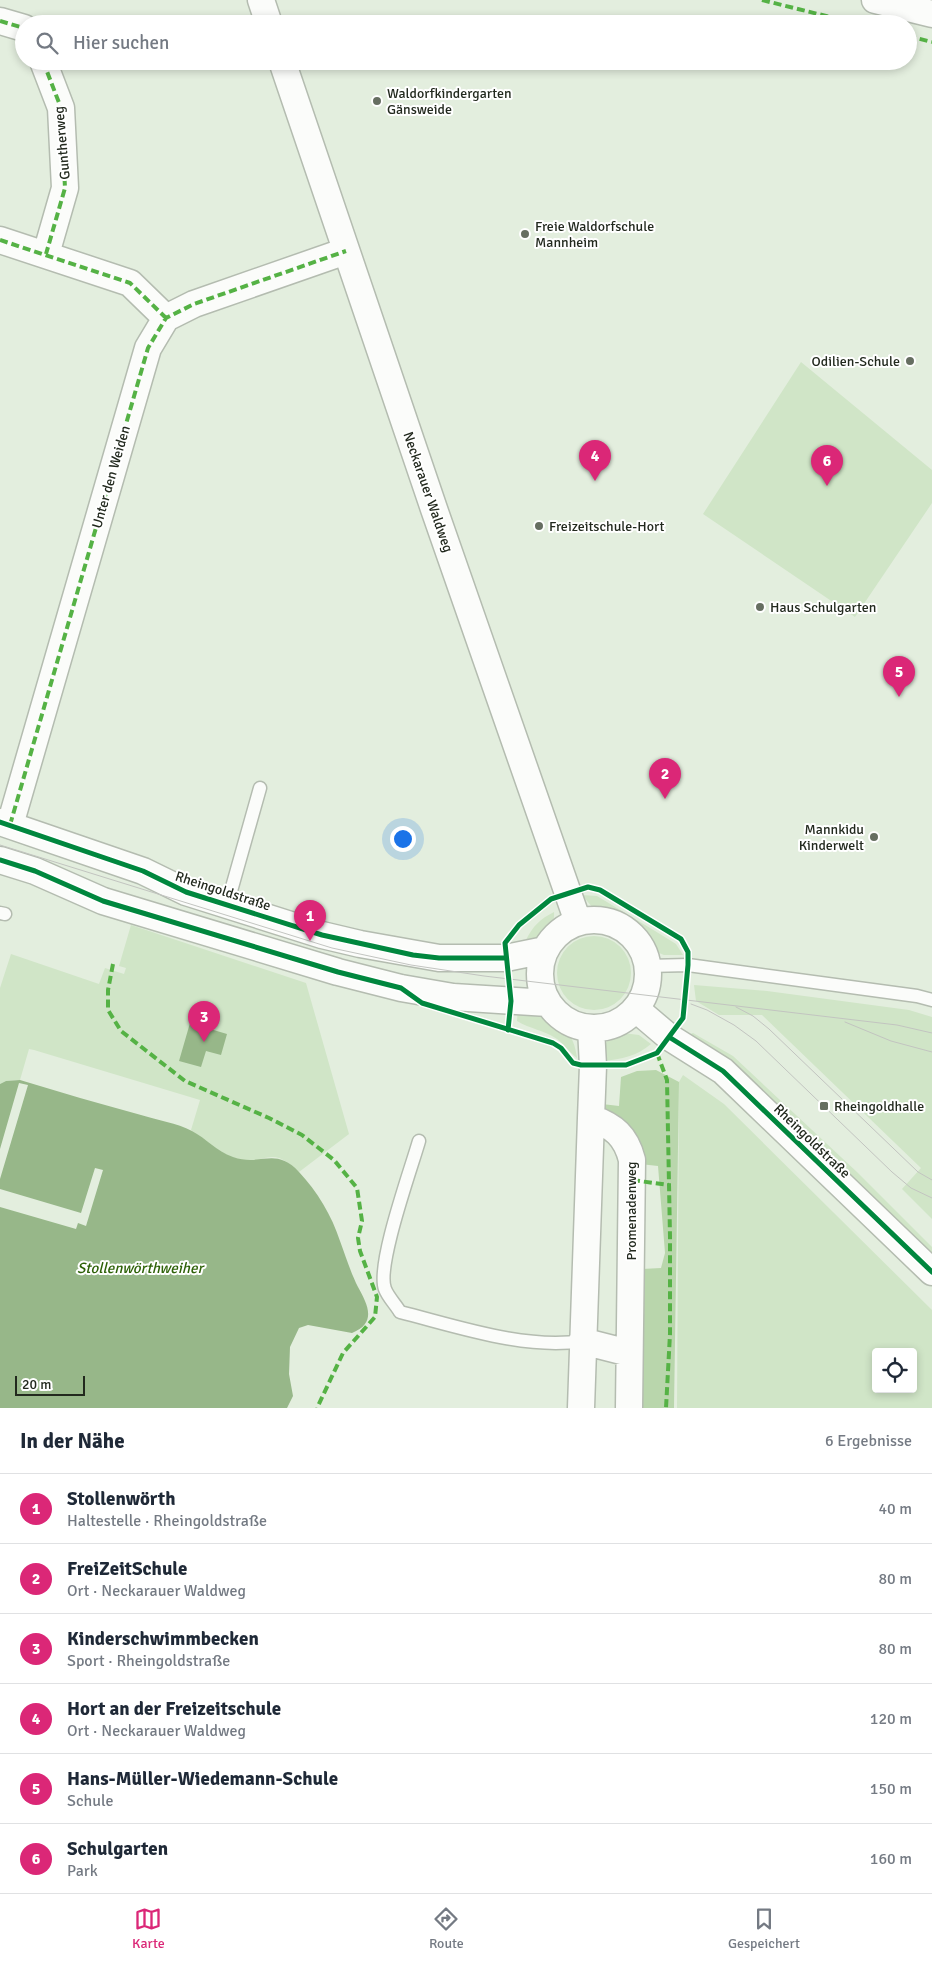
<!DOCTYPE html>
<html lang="de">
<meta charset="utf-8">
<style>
body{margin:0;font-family:Signika,sans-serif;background:#f2f2f3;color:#1f2937}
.controls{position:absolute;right:15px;bottom:15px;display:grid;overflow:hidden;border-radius:5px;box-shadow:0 2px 8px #0003}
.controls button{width:45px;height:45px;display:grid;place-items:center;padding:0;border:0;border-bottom:1px solid #e0e1e3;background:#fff;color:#1f2937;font:25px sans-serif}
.scale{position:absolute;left:15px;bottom:12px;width:70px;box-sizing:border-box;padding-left:5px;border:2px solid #22291e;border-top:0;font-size:14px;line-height:18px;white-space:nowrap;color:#22291e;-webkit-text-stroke:4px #fff;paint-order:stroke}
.you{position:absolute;left:402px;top:838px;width:18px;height:18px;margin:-12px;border:4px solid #fff;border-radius:50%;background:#1a73e8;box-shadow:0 0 0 8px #1a73e833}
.badge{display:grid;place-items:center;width:32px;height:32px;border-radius:50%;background:#db2777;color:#fff;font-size:16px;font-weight:700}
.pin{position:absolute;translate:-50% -41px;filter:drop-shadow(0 1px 2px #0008)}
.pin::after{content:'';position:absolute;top:26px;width:18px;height:15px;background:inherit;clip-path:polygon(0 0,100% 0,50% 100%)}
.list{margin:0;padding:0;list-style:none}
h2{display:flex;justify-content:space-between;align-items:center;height:65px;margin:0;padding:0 20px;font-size:21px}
h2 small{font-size:16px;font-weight:400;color:#747a83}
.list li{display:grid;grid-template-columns:32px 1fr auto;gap:15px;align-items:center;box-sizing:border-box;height:70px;padding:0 20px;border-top:1px solid #e0e1e3}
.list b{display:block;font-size:19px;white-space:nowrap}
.list p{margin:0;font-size:16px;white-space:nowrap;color:#747a83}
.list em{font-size:16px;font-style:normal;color:#747a83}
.icon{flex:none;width:28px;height:28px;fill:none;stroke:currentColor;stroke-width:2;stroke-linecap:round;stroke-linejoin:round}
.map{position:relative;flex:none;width:932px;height:1408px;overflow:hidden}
.search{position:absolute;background:#fff;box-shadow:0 2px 8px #0003;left:15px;right:15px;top:15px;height:55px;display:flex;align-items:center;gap:12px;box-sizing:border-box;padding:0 18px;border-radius:28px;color:#747a83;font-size:19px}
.sheet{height:485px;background:#fff}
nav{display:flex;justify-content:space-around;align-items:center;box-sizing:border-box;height:70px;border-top:1px solid #e0e1e3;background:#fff;font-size:14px;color:#747a83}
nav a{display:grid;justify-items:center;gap:2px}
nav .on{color:#db2777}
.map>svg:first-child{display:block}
</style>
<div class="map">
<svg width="932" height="1408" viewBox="0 0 932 1408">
<rect width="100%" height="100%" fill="#e3eede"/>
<path fill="#d0e5c7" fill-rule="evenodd" d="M801 362 932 470V503L855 617 703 514Z
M582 895 597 896 660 934 676 944 683 955H664L652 950 643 933 631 923 593 908Z
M554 912C555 927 548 933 537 942L526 940C533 926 540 919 554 912Z
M131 925 306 983 349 1134 299 1172C291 1165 283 1157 272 1157 263 1157 255 1162 245 1161 224 1157 208 1143 191 1130L200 1100 34 1050 29 1049 20 1080 6 1081 0 1084V988L11 954 99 984 105 968 124 974 126 968 119 966Z
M557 973a37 37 0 1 1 74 0a37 37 0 1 1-74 0Z
M694 985 767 991 909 1010 932 1017V1219L902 1189 921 1168 762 1015H719L696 1001Z
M518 1008C548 1016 573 1022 577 1058 569 1052 564 1044 557 1039 544 1030 530 1029 517 1021Z
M623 1033 639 1035 651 1044C637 1056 622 1059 603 1061 602 1042 607 1039 623 1033Z
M693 1033 733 1056 857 1172 932 1247V1257L684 1037Z
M683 1075 724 1104 932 1310V1408H677L679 1082ZM876 1352H913V1389H876Z"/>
<path fill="#b9d6ac" d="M656 1070 679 1082 674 1408H636L642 1269 661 1268 665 1253 658 1166 640 1164 601 1114 602 1104 619 1106 621 1077 637 1071Z"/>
<path fill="#97b789" d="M190 1023 227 1034 221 1055 206 1051 201 1067 179 1061Z
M20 1080C60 1092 100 1104 141 1115 157 1120 177 1123 192 1131 207 1139 216 1151 233 1157 261 1167 275 1146 299 1172 317 1191 332 1216 340 1241 346 1257 350 1271 358 1287 368 1305 377 1323 352 1333L308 1325 299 1328 290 1347 289 1374 293 1396 287 1408H0V1084L6 1081Z"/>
<path fill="#e3eede" d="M19 1083 28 1085 0 1179V1149Z
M95 1168 103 1170 86 1226 78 1223 76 1229 0 1207V1189L81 1213Z"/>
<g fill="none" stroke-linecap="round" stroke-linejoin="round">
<g stroke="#b4bcb0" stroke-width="15">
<path id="service" d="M227 905 260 788
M0 913 5 914
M648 966 688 965 917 996 932 1000
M419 1141C411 1169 376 1266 385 1289 388 1297 396 1305 400 1312 456 1326 525 1350 582 1341"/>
</g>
<g stroke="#b4bcb0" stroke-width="29">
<path id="minor" d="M261 0 269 24
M875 0 932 14
M0 21 24 28
M43 61 61 108 65 188 46 254
M282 61 434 509 578 922
M0 240 130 283 166 318
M0 822 143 871 186 892 322 935 360 944 439 958H506L545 950
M10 825 148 348 166 318 194 304 346 251
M0 860 35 871 103 901 338 972 401 988 453 997 548 1003
M540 974a54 54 0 1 1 108 0a54 54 0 1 1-108 0Z
M636 1009 669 1037 723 1071 932 1272
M591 1028 593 1066 591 1118C614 1126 626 1136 632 1160L629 1408
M582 1341 629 1353
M581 1408 591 1118"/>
</g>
<use href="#service" stroke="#fbfcfa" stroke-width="12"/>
<use href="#minor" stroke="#fbfcfa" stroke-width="26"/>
<path stroke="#c2c4c0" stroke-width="1" d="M0 845 332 948 411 965 484 976 897 1025 932 1033
M691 1004 707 1010 734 1025 756 1041 892 1172 911 1188 932 1198
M736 1007 753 1016 769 1029 918 1172 932 1180
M845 1022 891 1041 932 1052"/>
<path stroke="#55b245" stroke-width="4" stroke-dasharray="8 4" stroke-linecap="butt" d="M762 0 858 24
M0 21 24 28
M908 36 932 42
M43 61 61 108 65 188 46 254
M0 240 130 283 166 318
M10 825 148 348 166 318 194 304 346 251
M113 964 108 990V1010L121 1031 185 1081 269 1118 302 1135 334 1160 357 1188 362 1221 358 1238 360 1251 377 1297 375 1317 343 1353 317 1408
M657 1053 667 1080 670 1236V1334L666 1408
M632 1180 669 1185"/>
<g stroke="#fff" stroke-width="8">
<path id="cycleway" d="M0 822 143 871 186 892 322 935 413 955 439 958H506
M0 860 35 871 103 901 338 972 401 988 422 1003 553 1043 561 1048 573 1063 581 1065H626L657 1053 683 1018 688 965V952L681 939 600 890 588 887 551 899 519 925 505 943 511 1001 508 1030
M669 1037 723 1071 932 1272"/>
</g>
<use href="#cycleway" stroke="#00873e" stroke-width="5"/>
</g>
<g fill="#666e61" stroke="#fff" stroke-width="2">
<circle cx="377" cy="101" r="5"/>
<circle cx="525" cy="234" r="5"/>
<circle cx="910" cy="361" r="5"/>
<circle cx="539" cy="526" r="5"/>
<circle cx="760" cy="607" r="5"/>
<circle cx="874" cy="837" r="5"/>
<rect x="819" y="1101" width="10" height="10" rx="2.5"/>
</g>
<g text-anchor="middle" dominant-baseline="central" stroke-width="4" stroke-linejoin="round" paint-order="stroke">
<g font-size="14" fill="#22291e" stroke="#fff" text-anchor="start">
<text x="387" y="93">Waldorfkindergarten<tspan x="387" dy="16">Gänsweide</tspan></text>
<text x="535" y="226">Freie Waldorfschule<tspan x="535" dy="16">Mannheim</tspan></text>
<text x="900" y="361" text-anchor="end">Odilien-Schule</text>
<text x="549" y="526">Freizeitschule-Hort</text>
<text x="770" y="607">Haus Schulgarten</text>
<text x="864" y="829" text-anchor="end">Mannkidu<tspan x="864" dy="16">Kinderwelt</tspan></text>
<text x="834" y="1106">Rheingoldhalle</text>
</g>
<g font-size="14" fill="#22291e" stroke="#fff">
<text transform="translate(62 143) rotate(-95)">Guntherweg</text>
<text transform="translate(111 477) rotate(-74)">Unter den Weiden</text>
<text transform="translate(428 492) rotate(71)">Neckarauer Waldweg</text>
<text transform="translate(223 891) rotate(18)">Rheingoldstraße</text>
<text transform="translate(812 1141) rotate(44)">Rheingoldstraße</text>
<text transform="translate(631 1211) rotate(-90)">Promenadenweg</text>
</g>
<g font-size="15" font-style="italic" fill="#2d6107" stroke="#fff">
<text x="140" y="1268">Stollenwörthweiher</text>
</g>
</g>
</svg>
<div class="controls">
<button><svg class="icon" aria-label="locate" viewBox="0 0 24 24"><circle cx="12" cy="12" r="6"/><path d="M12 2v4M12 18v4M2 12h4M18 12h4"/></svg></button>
</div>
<div class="scale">20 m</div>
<div class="you"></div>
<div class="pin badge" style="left:310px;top:941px">1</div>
<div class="pin badge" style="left:665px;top:799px">2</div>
<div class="pin badge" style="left:204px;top:1042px">3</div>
<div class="pin badge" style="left:595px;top:481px">4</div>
<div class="pin badge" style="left:899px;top:697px">5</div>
<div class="pin badge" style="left:827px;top:486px">6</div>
<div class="search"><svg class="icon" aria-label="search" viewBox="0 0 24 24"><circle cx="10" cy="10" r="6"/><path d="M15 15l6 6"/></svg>Hier suchen</div>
</div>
<section class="sheet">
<h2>In der Nähe<small>6 Ergebnisse</small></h2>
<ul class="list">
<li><span class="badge">1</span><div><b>Stollenwörth</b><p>Haltestelle · Rheingoldstraße</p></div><em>40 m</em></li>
<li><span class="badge">2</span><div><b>FreiZeitSchule</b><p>Ort · Neckarauer Waldweg</p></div><em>80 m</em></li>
<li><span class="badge">3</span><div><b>Kinderschwimmbecken</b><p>Sport · Rheingoldstraße</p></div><em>80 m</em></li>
<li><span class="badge">4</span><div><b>Hort an der Freizeitschule</b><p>Ort · Neckarauer Waldweg</p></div><em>120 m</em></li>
<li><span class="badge">5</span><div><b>Hans-Müller-Wiedemann-Schule</b><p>Schule</p></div><em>150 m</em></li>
<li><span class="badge">6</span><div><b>Schulgarten</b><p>Park</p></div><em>160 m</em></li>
</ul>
</section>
<nav>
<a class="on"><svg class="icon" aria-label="map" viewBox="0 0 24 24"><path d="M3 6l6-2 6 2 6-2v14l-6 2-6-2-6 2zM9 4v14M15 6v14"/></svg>Karte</a>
<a><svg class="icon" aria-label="directions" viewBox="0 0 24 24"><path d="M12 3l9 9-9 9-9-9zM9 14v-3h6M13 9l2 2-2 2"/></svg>Route</a>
<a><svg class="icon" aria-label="saved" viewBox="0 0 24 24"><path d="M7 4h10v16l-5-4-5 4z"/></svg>Gespeichert</a>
</nav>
